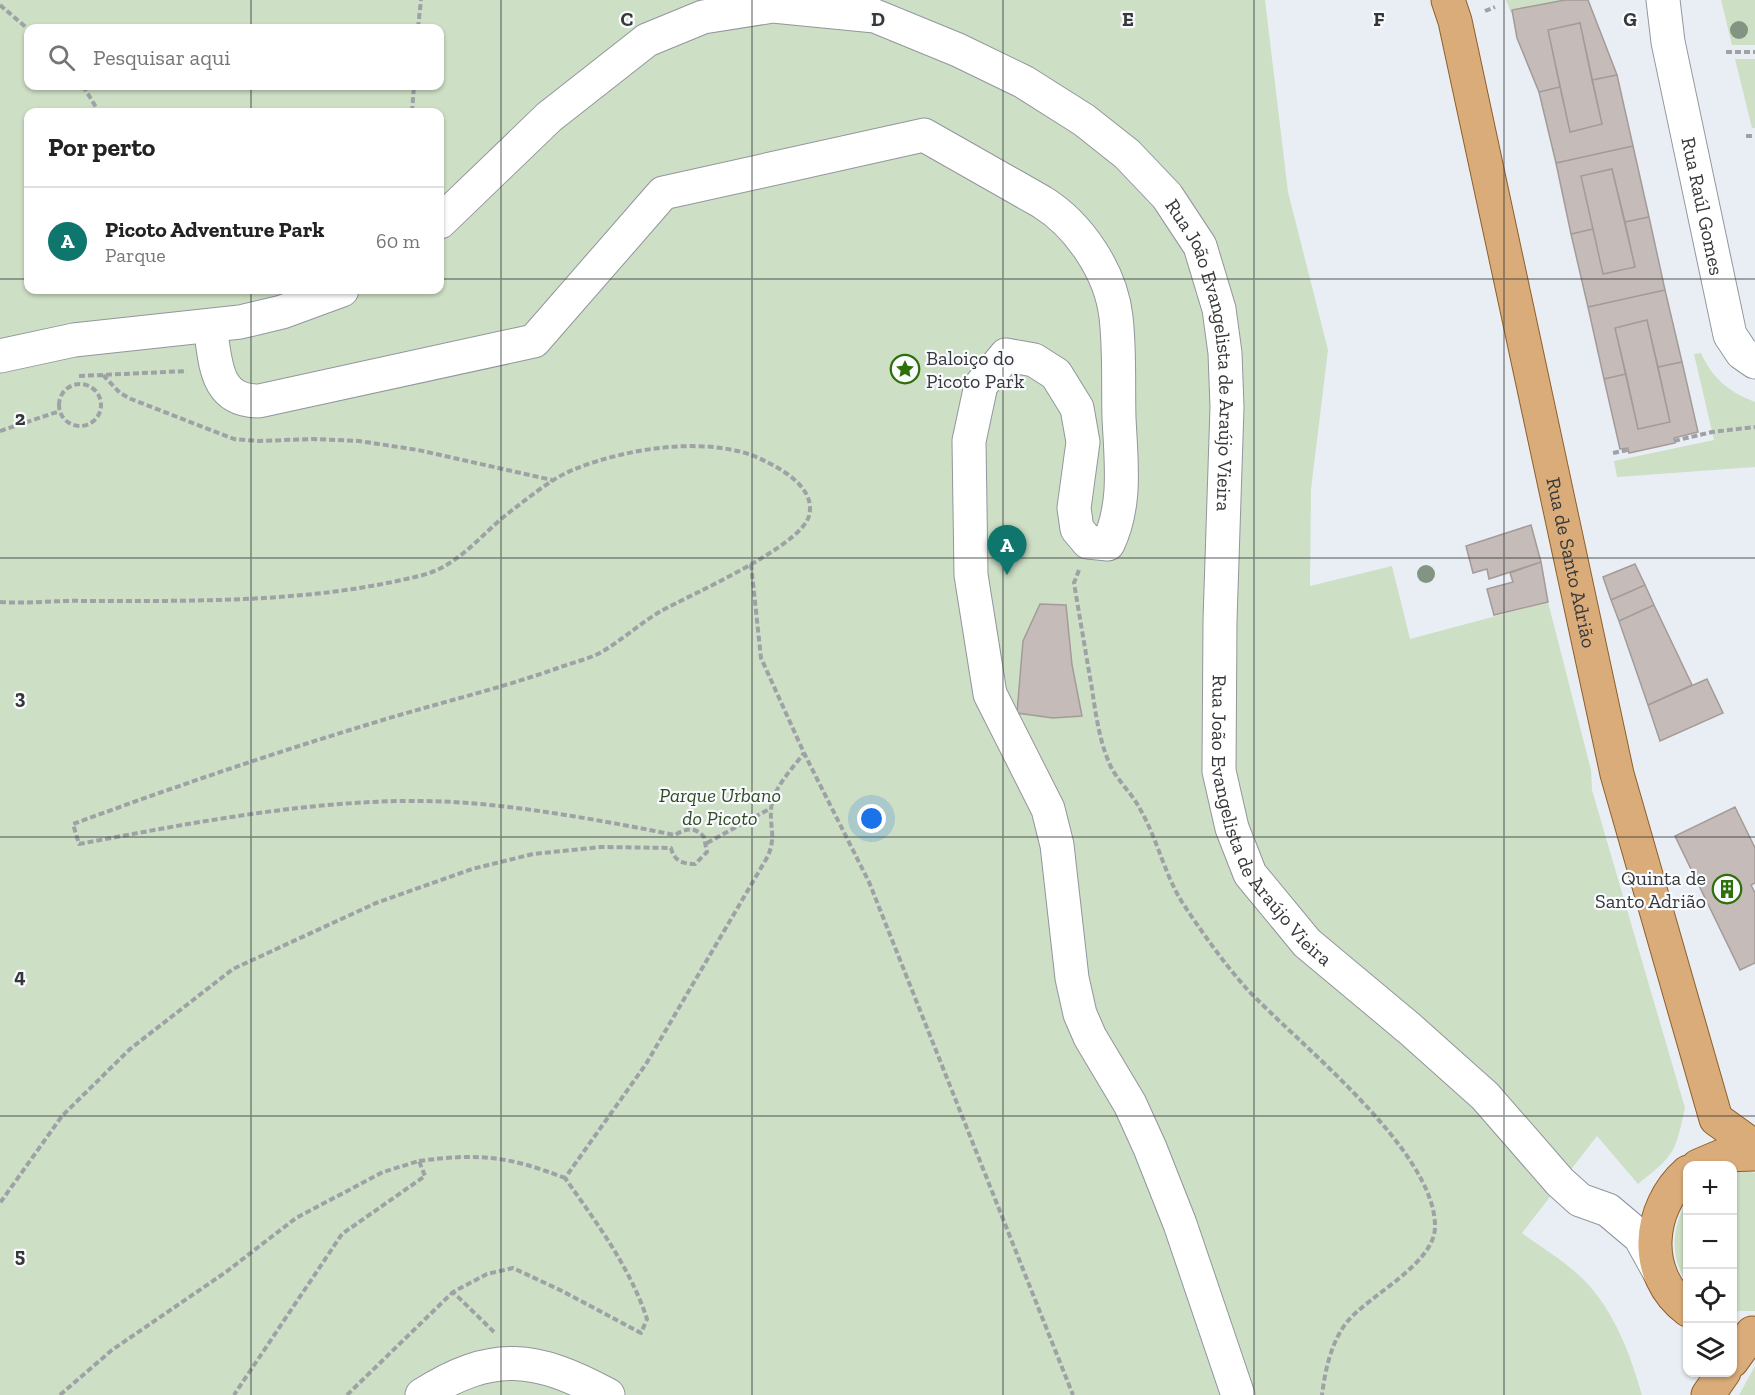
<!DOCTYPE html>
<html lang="pt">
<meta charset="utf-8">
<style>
body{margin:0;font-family:"Zilla Slab",serif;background:#f2f2f2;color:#222}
.controls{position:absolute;right:18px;bottom:18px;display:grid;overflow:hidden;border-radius:12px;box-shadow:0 2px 4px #0004}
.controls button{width:54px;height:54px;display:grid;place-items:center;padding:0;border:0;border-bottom:2px solid #e0e0e0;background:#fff;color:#222;font:30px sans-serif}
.you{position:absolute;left:872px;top:819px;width:21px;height:21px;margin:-15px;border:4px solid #fff;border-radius:50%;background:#1a73e8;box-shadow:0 0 0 9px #1a73e833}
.badge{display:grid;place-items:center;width:39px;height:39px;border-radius:50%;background:#0f766e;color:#fff;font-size:20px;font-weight:700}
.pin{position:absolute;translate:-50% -50px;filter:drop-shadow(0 2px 3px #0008)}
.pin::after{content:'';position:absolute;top:32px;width:21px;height:18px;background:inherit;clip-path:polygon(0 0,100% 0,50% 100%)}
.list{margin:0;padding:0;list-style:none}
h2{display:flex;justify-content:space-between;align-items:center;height:78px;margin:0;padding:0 24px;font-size:26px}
h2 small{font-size:20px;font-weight:400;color:#767676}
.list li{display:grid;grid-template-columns:39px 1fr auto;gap:18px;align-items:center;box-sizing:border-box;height:108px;padding:0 24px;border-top:2px solid #e0e0e0}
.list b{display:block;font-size:22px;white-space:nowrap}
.list p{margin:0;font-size:20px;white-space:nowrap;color:#767676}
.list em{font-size:20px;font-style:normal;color:#767676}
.icon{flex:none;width:33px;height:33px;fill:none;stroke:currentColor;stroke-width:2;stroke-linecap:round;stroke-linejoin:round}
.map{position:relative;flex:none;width:1755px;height:1395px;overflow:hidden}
.search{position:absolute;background:#fff;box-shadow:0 2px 4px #0004;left:24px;top:24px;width:420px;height:66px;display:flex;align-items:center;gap:15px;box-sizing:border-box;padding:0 21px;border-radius:12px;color:#767676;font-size:22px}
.panel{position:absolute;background:#fff;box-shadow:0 2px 4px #0004;left:24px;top:108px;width:420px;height:186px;border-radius:12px}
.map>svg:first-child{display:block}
</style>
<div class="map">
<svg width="1755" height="1395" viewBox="0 0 1755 1395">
<rect width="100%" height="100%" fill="#e9eef5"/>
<path fill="#cddfc5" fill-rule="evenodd" d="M0 0H1265L1288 192 1328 350 1311 489 1310 586 1392 566 1410 639 1548 602 1591 770 1592 790 1685 1108C1675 1153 1675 1155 1638 1184L1597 1136 1522 1233C1542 1248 1566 1262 1584 1280 1615 1312 1630 1354 1642 1395H0ZM28 28H440V86H28ZM28 112H440V290H28Z
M1506 0H1566L1511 13Z
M1721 0H1755V45H1732Z
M1735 59H1755V128H1752Z
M1701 353C1712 378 1729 392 1755 402V467L1617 477 1614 461 1714 440 1694 354Z
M1745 1171 1755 1173V1311H1733L1732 1173Z
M1687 1200V1283C1669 1256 1672 1228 1687 1200Z
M1755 1366V1395H1739Z"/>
<path fill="#c5bcba" stroke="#a49b99" stroke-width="1.5" d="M1565 0H1588L1617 75 1592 80 1580 23 1548 30 1560 87 1539 92 1517 38 1512 10Z
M1580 23 1602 124 1570 132 1548 30Z
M1617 75 1633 146 1556 163 1539 92 1560 87 1570 132 1602 124 1592 80Z
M1633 146 1649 217 1625 222 1612 169 1581 176 1593 229 1571 234 1556 163Z
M1612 169 1635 267 1603 274 1581 176Z
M1649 217 1665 290 1588 307 1571 234 1593 229 1603 274 1635 267 1625 222Z
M1665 290 1682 362 1658 367 1647 320 1615 328 1626 374 1604 379 1588 307Z
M1647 320 1670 422 1638 429 1615 328Z
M1682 362 1698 432 1674 438 1675 443 1629 453 1628 448 1620 449 1604 379 1626 374 1638 429 1670 422 1658 367Z
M1531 525 1541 562 1489 579 1487 569 1473 573 1466 546Z
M1541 562 1548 602 1494 615 1487 589 1513 582 1510 573Z
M1635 564 1645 585 1611 600 1603 577Z
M1645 585 1654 605 1619 621 1611 600Z
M1040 604 1066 605 1072 665 1082 716 1053 718 1017 713 1023 641Z
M1654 605 1692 685 1648 705 1619 621Z
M1707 679 1723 713 1660 741 1648 705Z
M1735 807 1755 848V883L1751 885 1755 893V963L1740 970 1675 836Z"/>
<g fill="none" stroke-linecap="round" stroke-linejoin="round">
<g stroke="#92969c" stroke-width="35">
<g id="minor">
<path id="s1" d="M1663 0 1668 42 1730 335 1742 353 1755 362"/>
<path id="s2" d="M440 222 549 117 647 40 703 17 773 6 875 16 958 50 1024 82 1084 120 1127 154 1167 196 1200 246 1219 309 1225 353 1227 407 1220 621 1219 771 1232 828 1250 874 1307 943 1410 1029 1485 1096 1560 1182 1580 1200 1608 1210 1640 1237 1660 1273"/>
<path d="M210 327C216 362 214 401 259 401L534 341 663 193 924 135 1042 202C1079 225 1111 272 1116 317 1120 351 1118 384 1119 418 1121 461 1127 504 1108 544L1088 542 1077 529 1074 508 1083 442 1077 408 1056 374 1034 360 1006 355 981 385 969 441 971 575 990 694 1048 809 1057 845 1072 978 1080 1014 1090 1037 1130 1104 1150 1148 1180 1224 1238 1395"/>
<path d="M0 356 74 340 240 322 282 312 342 290"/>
<path d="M422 1395C493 1350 536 1356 608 1395"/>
</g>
</g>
<g stroke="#8f5f2a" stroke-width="35">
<g id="major">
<path id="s3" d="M1448 0 1455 21 1617 774 1716 1119 1755 1147"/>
<path d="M1698 1166 1724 1155 1755 1154"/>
<path d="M1688 1172C1647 1208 1641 1275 1688 1310"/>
<path d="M1732 1361 1752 1333"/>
<path d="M1708 1395 1724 1372"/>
</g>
</g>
<path stroke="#9ea2a7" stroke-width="4" stroke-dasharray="6 3" stroke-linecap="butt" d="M0 5 28 29
M1485 11 1495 7
M418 28 421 0
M1726 52H1755
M83 86 99 112
M412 112 414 86
M1746 136H1755
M103 375 120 393 131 399 234 439 259 441 313 439 359 441 418 450 552 480
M79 376 187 371
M59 405a21 21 0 1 1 42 0a21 21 0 1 1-42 0Z
M0 431 60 411
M1674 441 1712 432 1755 427
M1613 453 1628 450
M751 564 761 658 804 753 869 882 1073 1395
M1079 570 1074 583C1080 619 1086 654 1092 689 1096 716 1100 745 1112 769 1120 783 1133 795 1140 809 1157 838 1164 873 1182 902 1201 931 1223 962 1246 988 1297 1043 1437 1151 1435 1228 1433 1265 1369 1295 1347 1322 1331 1342 1325 1371 1322 1395
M0 602C28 604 57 600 85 601 198 601 313 603 423 575 460 565 482 533 511 511 531 496 552 478 575 469 627 448 713 434 765 461 785 471 816 489 809 516 800 547 692 594 661 611 639 624 620 642 598 654 585 660 571 663 558 668 507 686 455 699 403 714 291 747 182 784 73 824L79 844C202 821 343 793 468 803 534 808 610 822 675 835 686 828 696 827 704 837L707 852 695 864C683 864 674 861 671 848L601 847 533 854 472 869 376 903 233 969 130 1049 62 1116 0 1203
M707 843 771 808
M419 1161C479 1153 508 1156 565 1178
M494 1332 453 1292 487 1274 513 1268 562 1291 641 1333 647 1319C630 1267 596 1222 565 1178L646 1064 768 856C776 836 770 829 771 810 772 789 792 769 804 753
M60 1395 112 1350 226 1272 296 1218 383 1172 419 1161 425 1176 342 1234 234 1395
M347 1395 453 1292"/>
<use href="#minor" stroke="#fff" stroke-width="33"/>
<use href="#major" stroke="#d9ac7a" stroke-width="33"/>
</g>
<g fill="#839482">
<circle cx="1739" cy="30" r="9"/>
<circle cx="1426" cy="574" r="9"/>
</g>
<path fill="none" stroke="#353739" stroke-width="1.5" stroke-opacity="0.55" d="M251 0V28M501 0V1395M752 0V1395M1003 0V1395M1254 0V1395M1504 0V1395M251 86V112M0 279H28M440 279H1755M251 290V1395M0 558H1755M0 837H1755M0 1116H1755"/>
<defs>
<g id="sight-ring" transform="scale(1.5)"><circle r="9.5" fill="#f9fbfe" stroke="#2d6f08" stroke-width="1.5"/><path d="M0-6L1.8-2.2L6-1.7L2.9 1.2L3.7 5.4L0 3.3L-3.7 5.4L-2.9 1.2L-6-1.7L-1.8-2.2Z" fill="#2d6f08"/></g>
<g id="building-ring" transform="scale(1.5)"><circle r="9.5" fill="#f9fbfe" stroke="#2d6f08" stroke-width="1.5"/><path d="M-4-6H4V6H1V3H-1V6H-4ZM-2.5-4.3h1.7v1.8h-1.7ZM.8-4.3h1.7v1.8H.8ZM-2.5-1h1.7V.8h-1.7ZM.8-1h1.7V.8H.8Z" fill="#2d6f08"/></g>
</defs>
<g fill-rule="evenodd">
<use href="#sight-ring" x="905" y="369"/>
<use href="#building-ring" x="1727" y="889"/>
</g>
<g text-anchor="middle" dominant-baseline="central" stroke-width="4.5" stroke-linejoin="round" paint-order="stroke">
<g font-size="20" fill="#353739" stroke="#f9fbfe">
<text stroke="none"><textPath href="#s1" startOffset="210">Rua Raúl Gomes</textPath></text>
<text stroke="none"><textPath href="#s2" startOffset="1024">Rua João Evangelista de Araújo Vieira</textPath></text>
<text stroke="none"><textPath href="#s3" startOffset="576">Rua de Santo Adrião</textPath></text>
<text stroke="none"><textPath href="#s2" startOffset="1510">Rua João Evangelista de Araújo Vieira</textPath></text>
</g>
<g font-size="20" fill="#353739" stroke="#f9fbfe" text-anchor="start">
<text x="926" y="358">Baloiço do<tspan x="926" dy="23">Picoto Park</tspan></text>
<text x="1706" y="878" text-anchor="end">Quinta de<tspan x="1706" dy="23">Santo Adrião</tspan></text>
</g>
<g font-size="20" font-style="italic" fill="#304b23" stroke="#f9fbfe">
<text x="720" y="795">Parque Urbano<tspan x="720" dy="23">do Picoto</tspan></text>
</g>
</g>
<g font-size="20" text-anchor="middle" font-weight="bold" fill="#353739" stroke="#f9fbfe" stroke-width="4.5" stroke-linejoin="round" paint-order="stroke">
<text x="627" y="26">C</text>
<text x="878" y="26">D</text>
<text x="1128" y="26">E</text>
<text x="1379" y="26">F</text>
<text x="1630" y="26">G</text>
<text x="20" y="425">2</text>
<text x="20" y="704">3</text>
<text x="20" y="983">4</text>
<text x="20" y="1262">5</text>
</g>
</svg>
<div class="controls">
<button>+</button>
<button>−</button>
<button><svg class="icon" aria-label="locate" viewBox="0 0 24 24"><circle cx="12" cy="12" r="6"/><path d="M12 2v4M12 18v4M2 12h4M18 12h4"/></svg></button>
<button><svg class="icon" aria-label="layers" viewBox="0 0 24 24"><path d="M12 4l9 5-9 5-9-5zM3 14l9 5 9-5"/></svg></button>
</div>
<div class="you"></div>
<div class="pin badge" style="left:1007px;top:575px">A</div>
<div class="search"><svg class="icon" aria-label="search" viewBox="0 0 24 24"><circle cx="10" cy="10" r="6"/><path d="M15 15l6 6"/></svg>Pesquisar aqui</div>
<section class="panel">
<h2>Por perto<small></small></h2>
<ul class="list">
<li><span class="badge">A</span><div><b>Picoto Adventure Park</b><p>Parque</p></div><em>60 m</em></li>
</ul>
</section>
</div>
